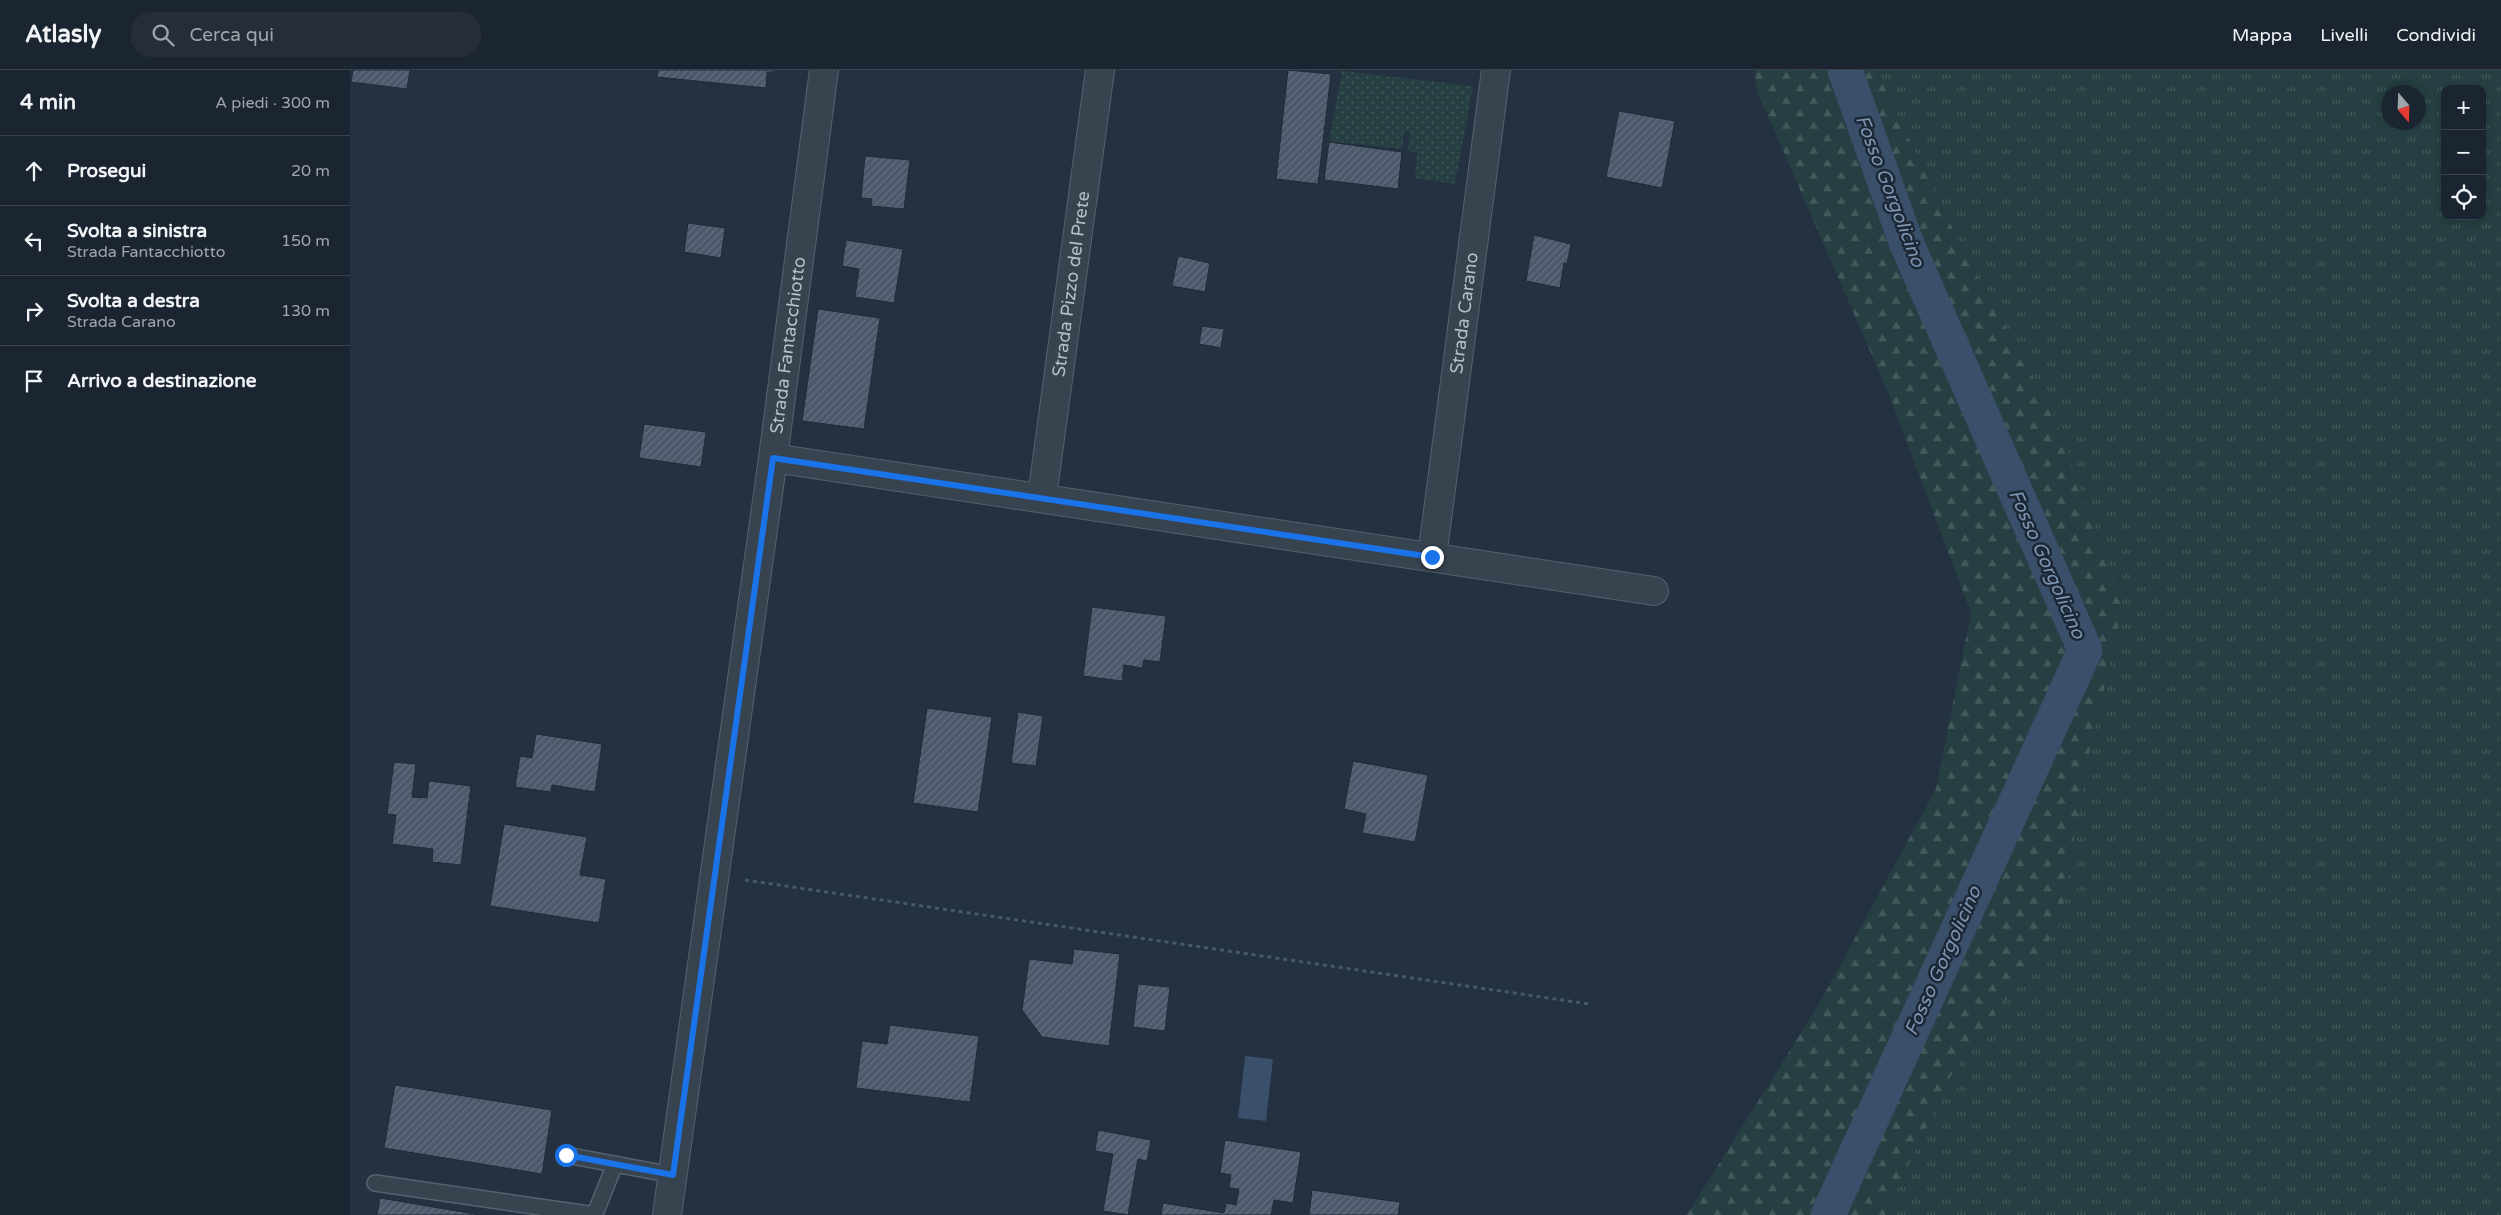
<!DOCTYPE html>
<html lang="it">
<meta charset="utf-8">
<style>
body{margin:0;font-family:"Varela Round",sans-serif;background:#242d39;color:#f1f3f6}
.controls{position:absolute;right:15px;top:15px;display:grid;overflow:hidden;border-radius:10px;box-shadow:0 2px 8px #0003}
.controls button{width:45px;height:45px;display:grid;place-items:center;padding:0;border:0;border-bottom:1px solid #39424d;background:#1b2531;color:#f1f3f6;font:25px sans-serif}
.compass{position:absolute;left:2031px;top:15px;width:45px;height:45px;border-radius:50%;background:#1b2531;box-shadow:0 2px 8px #0003;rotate:161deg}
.stop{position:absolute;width:15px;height:15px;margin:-11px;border:4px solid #1a73e8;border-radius:50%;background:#fff}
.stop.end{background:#1a73e8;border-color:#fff;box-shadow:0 1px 5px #0008}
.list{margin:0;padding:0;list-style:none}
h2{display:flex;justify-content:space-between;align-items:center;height:65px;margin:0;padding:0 20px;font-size:21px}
h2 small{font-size:16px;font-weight:400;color:#a0a5ab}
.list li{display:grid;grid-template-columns:32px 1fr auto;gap:15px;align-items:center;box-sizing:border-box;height:70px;padding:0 20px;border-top:1px solid #39424d}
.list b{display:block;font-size:19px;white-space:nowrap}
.list p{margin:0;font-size:16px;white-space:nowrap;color:#a0a5ab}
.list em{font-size:16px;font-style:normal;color:#a0a5ab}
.icon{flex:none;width:28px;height:28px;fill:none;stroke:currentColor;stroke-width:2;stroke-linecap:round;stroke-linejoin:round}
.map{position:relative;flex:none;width:2151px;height:1145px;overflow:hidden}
header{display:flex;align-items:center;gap:30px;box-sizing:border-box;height:70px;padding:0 25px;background:#1b2531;border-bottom:1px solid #39424d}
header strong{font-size:24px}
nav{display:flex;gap:28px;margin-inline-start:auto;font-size:18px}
.search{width:350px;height:45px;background:#242d39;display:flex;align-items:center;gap:12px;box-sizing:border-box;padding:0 18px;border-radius:20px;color:#a0a5ab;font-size:19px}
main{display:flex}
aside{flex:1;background:#1b2531}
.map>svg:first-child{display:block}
</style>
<header>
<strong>Atlasly</strong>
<div class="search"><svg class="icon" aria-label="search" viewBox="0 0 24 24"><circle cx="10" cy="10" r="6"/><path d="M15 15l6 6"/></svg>Cerca qui</div>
<nav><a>Mappa</a><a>Livelli</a><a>Condividi</a></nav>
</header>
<main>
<aside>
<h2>4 min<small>A piedi · 300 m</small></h2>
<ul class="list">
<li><svg class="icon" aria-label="ahead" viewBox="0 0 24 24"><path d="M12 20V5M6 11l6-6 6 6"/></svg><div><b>Prosegui</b></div><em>20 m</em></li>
<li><svg class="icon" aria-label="left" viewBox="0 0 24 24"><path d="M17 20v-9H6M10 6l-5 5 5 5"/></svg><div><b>Svolta a sinistra</b><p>Strada Fantacchiotto</p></div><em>150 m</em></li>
<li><svg class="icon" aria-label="right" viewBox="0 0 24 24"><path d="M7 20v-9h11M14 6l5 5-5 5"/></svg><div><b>Svolta a destra</b><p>Strada Carano</p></div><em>130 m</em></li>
<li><svg class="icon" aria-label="arrive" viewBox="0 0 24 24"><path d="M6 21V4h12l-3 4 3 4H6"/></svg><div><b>Arrivo a destinazione</b></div></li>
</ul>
</aside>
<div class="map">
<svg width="2151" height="1145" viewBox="0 0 2151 1145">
<defs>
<pattern id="grass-tufts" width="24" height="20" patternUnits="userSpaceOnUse" patternTransform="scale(1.25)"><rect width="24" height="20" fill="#263f42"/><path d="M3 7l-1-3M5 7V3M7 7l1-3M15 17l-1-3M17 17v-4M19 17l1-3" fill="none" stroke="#43595c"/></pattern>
<pattern id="forest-firs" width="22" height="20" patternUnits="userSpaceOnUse" patternTransform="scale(1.25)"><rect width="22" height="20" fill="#263f42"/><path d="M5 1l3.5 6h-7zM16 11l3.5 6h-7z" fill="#43595c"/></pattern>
<pattern id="garden-dots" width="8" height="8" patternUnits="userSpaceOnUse" patternTransform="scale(1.25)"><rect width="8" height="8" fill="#263f42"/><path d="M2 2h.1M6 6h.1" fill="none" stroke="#43595c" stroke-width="1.8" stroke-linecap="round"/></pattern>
<pattern id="building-hatch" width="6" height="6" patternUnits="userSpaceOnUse" patternTransform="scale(1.25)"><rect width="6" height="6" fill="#4a586a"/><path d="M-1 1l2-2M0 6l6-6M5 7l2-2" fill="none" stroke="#626e7e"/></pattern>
</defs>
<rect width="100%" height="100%" fill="#243141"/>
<path fill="url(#grass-tufts)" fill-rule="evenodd" d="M1526 0H2151V1145H1535L1600 1007 1710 855 1734 706 1705 348 1615 184ZM2095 19H2132V146H2095ZM2038 22H2068V52H2038Z"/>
<path fill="url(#forest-firs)" d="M1404 0H1526L1615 184 1705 348 1773 535 1734 706 1710 855 1600 1007 1535 1145H1337L1469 934 1586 719 1621 543 1538 322 1408 23Z"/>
<path fill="url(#garden-dots)" d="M992 1 1123 16 1105 114 1065 108 1067 84 1058 80 1059 62 1054 61 1052 79 979 71Z"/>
<path fill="#394f6a" d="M895 986 923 989 916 1051 888 1048Z"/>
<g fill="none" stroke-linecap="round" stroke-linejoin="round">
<path stroke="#394f6a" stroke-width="35" d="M1478 1145 1735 580 1556 172 1495 0"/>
</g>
<path fill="url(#building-hatch)" stroke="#1f2a38" d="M3 0H60L57 19 1 12Z
M308 0H425L424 2H417L416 18 307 7Z
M938 0 981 4 968 114 926 109Z
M1269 41 1325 51 1312 118 1256 107Z
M979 72 1052 82 1048 119 974 110Z
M515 86 560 90 554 139 521 136 522 129 511 128Z
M338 153 375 158 371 188 334 182Z
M1184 165 1221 174 1217 194 1214 193 1210 218 1176 211Z
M496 170 553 179 544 233 505 227 509 199 492 196Z
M828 186 860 193 855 222 822 216Z
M468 239 530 248 514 359 452 351Z
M852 256 874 259 871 278 849 274Z
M294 354 356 362 351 397 289 388Z
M742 537 816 546 810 592 794 590 792 598 774 595 772 611 733 606Z
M577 638 642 647 628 742 563 733Z
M668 642 693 646 686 696 661 693Z
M186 664 252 674 245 722 202 715 201 722 165 717 170 686 182 688Z
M1003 691 1078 705 1065 772 1012 763 1016 744 994 739Z
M44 692 66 694 62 727 77 728 79 711 121 716 111 795 82 792 83 779 42 774 46 745 37 744Z
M154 754 237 767 230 805 256 809 249 853 140 836Z
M724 879 770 884 759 976 692 967 672 940 679 889 722 894Z
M788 914 820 917 815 961 783 957Z
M540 955 629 966 620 1032 506 1018 512 971 537 974Z
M45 1015 202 1040 192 1104 34 1078Z
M748 1060 801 1070 797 1091 788 1089 778 1145 753 1141 763 1084 745 1081Z
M875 1070 951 1082 943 1133 924 1130 921 1145H811L813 1133 874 1143 876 1133 886 1135 889 1119 879 1118 881 1105 870 1103Z
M962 1120 1050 1132 1048 1145H959Z
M30 1128 131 1145H27Z"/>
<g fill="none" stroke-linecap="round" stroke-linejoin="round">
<g stroke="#56616e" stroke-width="18">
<path id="service" d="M216 1085 323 1105
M25 1113 245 1145
M245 1144 265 1094"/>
</g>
<g stroke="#56616e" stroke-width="30">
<g id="minor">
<path d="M423 388 1304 521"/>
<path id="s1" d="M692 427 750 0"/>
<path id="s2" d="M1082 487 1146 0"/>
<path id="s3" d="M317 1145 423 388 474 0"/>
</g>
</g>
<path stroke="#445c5f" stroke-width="3" stroke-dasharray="4 4" stroke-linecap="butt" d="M395 810 1239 934"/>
<use href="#service" stroke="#384350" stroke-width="15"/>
<use href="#minor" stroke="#384350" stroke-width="28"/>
</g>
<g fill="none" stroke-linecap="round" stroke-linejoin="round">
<path stroke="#1a73e8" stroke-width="6" d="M216 1085 323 1105 423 388 1082 487"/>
</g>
<g text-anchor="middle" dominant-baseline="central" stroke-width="5" stroke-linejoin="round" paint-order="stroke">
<g font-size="18" fill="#b5becb" stroke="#1d2836">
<text stroke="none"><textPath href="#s1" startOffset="215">Strada Pizzo del Prete</textPath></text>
<text stroke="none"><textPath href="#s2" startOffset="246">Strada Carano</textPath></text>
<text stroke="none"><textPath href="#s3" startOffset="878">Strada Fantacchiotto</textPath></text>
</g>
<g font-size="19" font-style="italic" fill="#7c95b3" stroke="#1d2836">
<text transform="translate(1540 121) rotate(69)">Fosso Gorgolicino</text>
<text transform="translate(1697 494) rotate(66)">Fosso Gorgolicino</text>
<text transform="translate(1593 891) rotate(-66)">Fosso Gorgolicino</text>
</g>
</g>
</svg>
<div class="controls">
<button>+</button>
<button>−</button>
<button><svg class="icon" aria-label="locate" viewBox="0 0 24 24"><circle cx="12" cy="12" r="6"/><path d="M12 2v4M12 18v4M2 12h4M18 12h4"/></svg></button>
</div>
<svg class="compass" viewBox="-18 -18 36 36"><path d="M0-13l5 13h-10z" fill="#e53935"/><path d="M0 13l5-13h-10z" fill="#a0a5ab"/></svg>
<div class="stop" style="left:216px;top:1085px"></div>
<div class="stop end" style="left:1082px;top:487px"></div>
</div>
</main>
